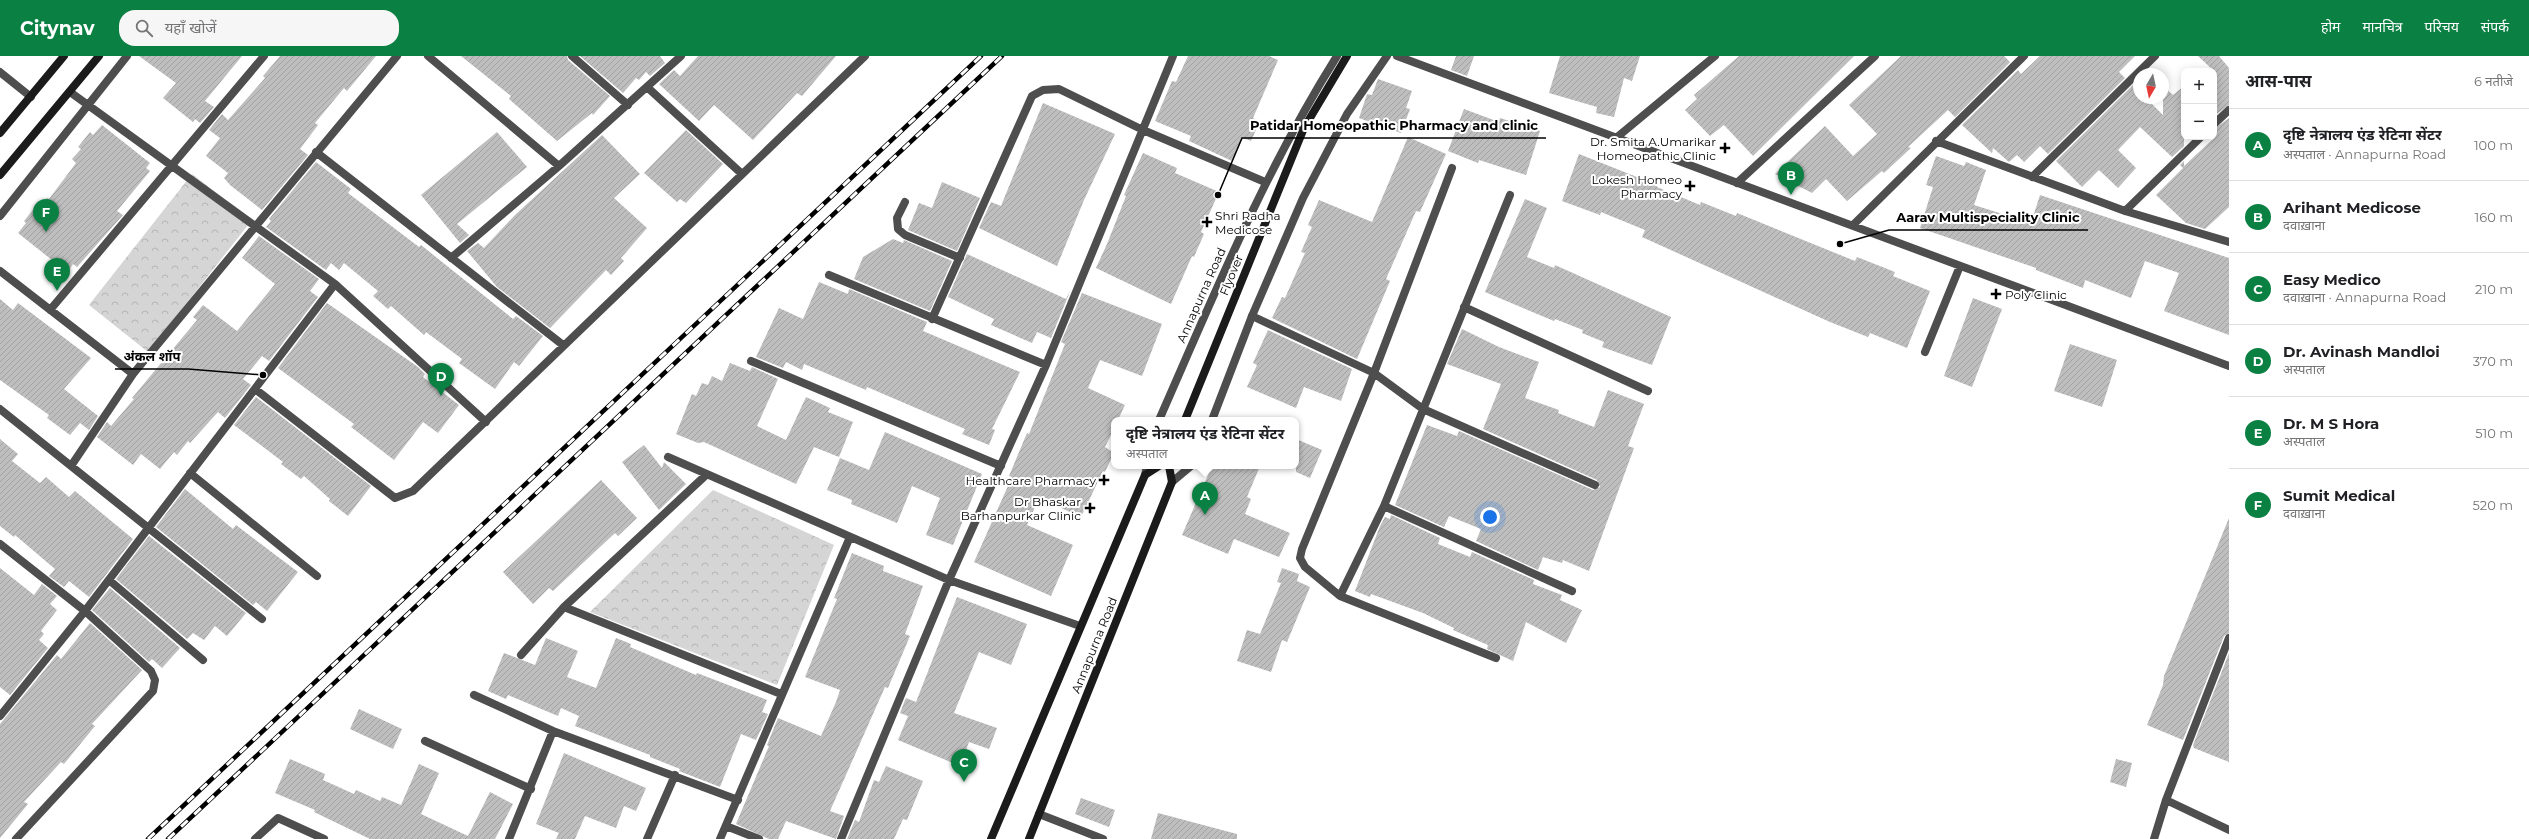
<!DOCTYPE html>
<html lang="hi">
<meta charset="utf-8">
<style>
body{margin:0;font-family:Montserrat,"Noto Sans Devanagari",sans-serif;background:#f6f6f6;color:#202124}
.controls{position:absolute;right:12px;top:12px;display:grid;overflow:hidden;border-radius:8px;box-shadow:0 2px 10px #0003}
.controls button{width:36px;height:36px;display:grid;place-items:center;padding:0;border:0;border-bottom:1px solid #e0e0e0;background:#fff;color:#202124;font:20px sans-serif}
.compass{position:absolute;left:2133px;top:12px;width:36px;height:36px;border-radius:50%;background:#fff;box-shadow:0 2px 10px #0003;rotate:189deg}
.you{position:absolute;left:1490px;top:461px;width:14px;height:14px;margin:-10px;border:3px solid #fff;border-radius:50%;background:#1a73e8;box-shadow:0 0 0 6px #1a73e833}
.badge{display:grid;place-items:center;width:26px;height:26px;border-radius:50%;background:#0b8043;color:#fff;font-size:13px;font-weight:700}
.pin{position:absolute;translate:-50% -33px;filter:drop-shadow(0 1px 2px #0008)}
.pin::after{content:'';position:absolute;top:21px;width:14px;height:12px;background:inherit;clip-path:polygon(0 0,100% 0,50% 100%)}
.popup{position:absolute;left:1111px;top:361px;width:188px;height:52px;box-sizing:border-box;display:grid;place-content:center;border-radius:8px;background:#fff;filter:drop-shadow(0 1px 3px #0005);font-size:13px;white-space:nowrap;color:#757577}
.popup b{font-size:15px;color:#202124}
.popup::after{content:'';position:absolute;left:50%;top:100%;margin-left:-8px;border:8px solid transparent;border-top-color:#fff}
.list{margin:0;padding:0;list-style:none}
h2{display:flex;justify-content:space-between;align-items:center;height:52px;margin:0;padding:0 16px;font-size:17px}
h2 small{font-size:13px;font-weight:400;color:#757577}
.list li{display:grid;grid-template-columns:26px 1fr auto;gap:12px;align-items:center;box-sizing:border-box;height:72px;padding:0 16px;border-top:1px solid #e0e0e0}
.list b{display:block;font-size:15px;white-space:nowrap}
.list p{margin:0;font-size:13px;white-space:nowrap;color:#757577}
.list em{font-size:13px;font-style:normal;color:#757577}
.icon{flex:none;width:22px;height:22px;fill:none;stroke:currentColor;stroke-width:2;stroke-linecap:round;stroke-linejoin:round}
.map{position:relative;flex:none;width:2229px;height:783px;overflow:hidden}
header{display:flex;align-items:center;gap:24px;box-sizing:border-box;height:56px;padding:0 20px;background:#0b8043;color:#fff}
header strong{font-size:19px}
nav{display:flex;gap:22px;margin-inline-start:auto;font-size:14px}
.search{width:280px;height:36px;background:#f6f6f6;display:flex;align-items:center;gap:10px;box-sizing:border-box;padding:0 14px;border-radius:16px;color:#757577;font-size:15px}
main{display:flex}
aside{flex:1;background:#fff}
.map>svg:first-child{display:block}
</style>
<header>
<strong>Citynav</strong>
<div class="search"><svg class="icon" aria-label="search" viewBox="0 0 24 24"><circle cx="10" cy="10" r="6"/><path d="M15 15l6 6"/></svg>यहाँ खोजें</div>
<nav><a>होम</a><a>मानचित्र</a><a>परिचय</a><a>संपर्क</a></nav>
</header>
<main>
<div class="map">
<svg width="2229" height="783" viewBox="0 0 2229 783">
<defs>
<pattern id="park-crowns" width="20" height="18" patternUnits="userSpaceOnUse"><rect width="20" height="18" fill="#d5d5d5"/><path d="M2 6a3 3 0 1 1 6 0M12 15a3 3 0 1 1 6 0" fill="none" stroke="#b5b5b5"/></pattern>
<pattern id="building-hatch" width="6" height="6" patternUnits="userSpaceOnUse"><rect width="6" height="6" fill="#bebebe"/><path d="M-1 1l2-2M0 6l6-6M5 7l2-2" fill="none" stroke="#a2a2a2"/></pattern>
</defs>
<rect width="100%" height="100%" fill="#fff"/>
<path fill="url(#park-crowns)" d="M192 118 252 164 148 296 89 249Z
M713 434 834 489 777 629 590 556Z"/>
<path fill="url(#building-hatch)" d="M139 0H242L205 45 214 51 200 67 195 63 193 66 163 42 176 27Z
M280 0H376L347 35 344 32 315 67 318 69 300 93 308 99 262 154 230 129 224 122 228 117 206 100 220 82 209 74 222 58 228 64 265 22 263 20Z
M461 0H567L568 4 610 40 593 59 592 57 557 85 509 43 511 40Z
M580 0H660L665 7 650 20 646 16 639 24 636 22 623 37Z
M698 0H836L802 40 797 37 753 84 714 49 699 65 659 28 674 14 680 20Z
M1188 0H1269L1278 4 1253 62 1260 65 1251 85 1243 82 1232 105 1189 85 1191 80 1155 65 1172 25 1176 26Z
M1456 0H1474L1467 20 1451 14Z
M1560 0H1640L1632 25 1624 22 1614 61 1596 57 1597 51 1549 37Z
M1739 0H1854L1753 100 1724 69 1710 80 1685 54 1697 43 1694 39Z
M1901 0H2004L2010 6 1955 61 1948 54 1908 91 1911 92 1884 117 1882 115 1847 145 1826 123 1812 137 1775 118 1825 70 1853 100 1877 78 1849 49Z
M2040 0H2135L2119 16 2125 22 2048 98 2040 90 2024 106 2017 99 2009 106 1993 92 1992 97 1962 69 2018 14 2021 18Z
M2198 0H2219L2229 12V49L2214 60V15Z
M1378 23 1412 35 1406 52 1410 53 1401 77 1359 62 1367 38 1372 39Z
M2133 29 2139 35V42H2146L2163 59V30L2173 39 2184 30V90L2172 101 2140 71 2118 94 2136 112 2118 132 2099 114 2082 131 2056 105Z
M1043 47 1115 78 1084 144 1057 210 979 172 991 146 1001 150 1003 145Z
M1464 53 1499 66 1500 62 1540 75 1526 119 1479 104 1478 107 1448 95Z
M2229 62V151L2205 173 2186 167 2156 139 2183 112 2180 109 2184 105V110L2214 82V73Z
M102 69 150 107 146 112 150 115 117 155 123 159 77 211 73 208 67 216 18 177 26 167 24 165 36 150 39 152 47 142 49 143 76 107 72 103 81 93 78 91 90 76 93 79Z
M686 74 723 108 686 147 680 143 677 146 644 117Z
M497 76 527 111 457 168 469 179 460 187 421 139Z
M602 79 640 118 614 142 647 172 621 202 624 205 611 219 606 214 550 272 497 231 467 195 478 187 484 192 515 159Z
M1408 81 1446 98 1420 156 1416 155 1386 223 1390 225 1357 303 1272 262 1282 241 1285 242 1305 197 1301 196 1312 171 1308 169 1319 144 1372 166Z
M1143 97 1177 112 1175 117 1219 136 1201 176 1204 178 1194 201 1192 200 1171 248 1096 212 1107 188 1126 140 1124 139Z
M1579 98 1657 129V131L1700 149 1701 146 1736 160 1737 157 1855 205 1857 201 1895 216 1893 220 1930 235 1907 292 1870 277 1868 281 1830 266 1642 181 1645 174 1601 156 1600 159 1562 145Z
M1936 100 1964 110 1966 106 1986 114 1974 149 2031 167 2040 139 2229 202V279L2164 255 2179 217 2145 205 2131 242 2085 224 2083 232 2036 214V212L1920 172 1933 131 1926 129Z
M316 106 351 133 348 137 419 191 421 189 513 263 516 260 543 280 519 310 514 306 495 333 459 307 462 303 426 276 424 279 391 250 388 253 373 240 378 235 344 207 339 214 331 207 326 214 266 171 271 165 269 163Z
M942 126 980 142 957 195 908 174 919 147 932 152Z
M1525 143 1547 152 1527 201 1554 212 1555 209 1671 261 1652 309 1602 291 1604 286 1582 277 1583 274 1555 263 1554 265 1485 236Z
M259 180 319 223 310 235 318 241 269 305 262 300 243 323 251 329 225 362 218 356 190 387 188 385 177 399 174 396 160 413 141 398 133 409 97 381 107 366 111 370 134 343 132 342 197 264 193 261 203 249 237 275 275 228 242 202Z
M893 183 903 187 904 184 952 205 930 255 854 223 863 201Z
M967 198 1066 243 1071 233 1051 282 1037 276 1032 287 991 269 994 263 948 241Z
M819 226 848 238 849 233 927 266 923 275 1020 316 992 373 995 374 989 389 962 378 965 373 867 331 866 334 804 308 802 314 786 306 783 312 756 301 779 252 803 263Z
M1082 237 1162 268 1142 320 1100 304 1088 332 1125 349 1118 364H1114V373L1105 391 1114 397 1105 416 1103 415 1081 461 1039 442 1027 469 1073 489 1051 540 974 506 1012 421 1009 420 1027 377 1029 378 1065 288 1061 286Z
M1973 242 2002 253 1972 331 1944 320Z
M0 243 13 254 18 247 91 302 64 333 98 360 89 374 80 367 70 379 47 362 49 359 0 324Z
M327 247 418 311 425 318 423 321 459 349 438 377 423 366 394 404 351 371 354 368 278 312Z
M1462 273 1499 291 1539 306 1525 342 1559 354 1558 357 1594 371 1608 334 1644 348 1628 390 1634 392 1589 515 1563 504 1562 507 1543 501 1538 514 1476 485 1481 473 1449 460 1444 471 1395 449 1427 369 1457 380 1459 375 1593 434 1600 431 1597 424 1483 373 1501 328 1447 308Z
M1268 274 1352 313 1341 345 1304 331 1296 352 1247 331 1257 309 1253 307Z
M2070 288 2117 304 2102 351 2054 335Z
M730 307 750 315 752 311 778 323 757 370 786 384 806 341 830 352 828 356 853 366 839 401 814 391 796 428 704 386 698 387 676 378 692 338 696 340 702 327 708 329 712 320 722 325Z
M256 341 371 430 348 460 329 445 330 443 304 420 301 423 281 408 283 406 234 369Z
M885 376 982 418 953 489 926 479 940 442 912 430 897 467 851 448 852 444 827 434 840 402 869 414Z
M0 383 18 398 12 405 40 427 46 421 69 441 75 435 133 483 89 541 69 525 64 531 49 520 55 513 15 479 14 481 0 470Z
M1296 383 1322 394 1310 422 1296 416Z
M644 389 662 412 664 406 686 428 659 454 622 406Z
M1212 410H1260L1247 441 1251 443 1245 458 1290 477 1279 501 1234 483 1228 498 1182 479Z
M601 424 637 462 618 480 615 477 553 535 549 532 533 548 503 516Z
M185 433 233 473 236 469 298 516 267 555 256 546 253 549 156 471Z
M1391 459 1440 482 1438 488 1470 501 1472 496 1534 524 1533 528 1562 539 1560 544 1582 554 1566 587 1526 566 1513 605 1487 593 1488 589 1453 574 1454 572 1423 557 1371 538 1370 541 1355 535 1380 470 1385 461 1390 463Z
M2229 462V577L2224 580 2183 684 2147 669 2163 629 2164 620Z
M149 480 246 557 227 580 215 570 204 584 193 577 187 583 116 523Z
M852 497 884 510 883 515 923 530 905 578 910 580 888 632 885 631 830 755 844 760 836 783 786 765 778 783H769L736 768 769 690 767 689 778 662 821 680 836 646 840 634 805 621 837 543 834 542Z
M0 512 34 539 42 528 57 540 50 548 57 554 41 575 44 578 39 584 48 592 10 639 0 631Z
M1282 512 1299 518 1297 525 1310 531 1287 586 1282 584 1271 616 1237 605 1247 574 1260 578 1281 527 1277 526Z
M110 532 180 592 162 612 152 603 149 606 92 554Z
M957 541 1027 568 1011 609 979 596 954 657 997 672 989 693 969 686 960 710 898 684 908 660 900 657 905 644 906 642 916 646Z
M90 567 142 614 92 668 95 670 64 708 61 706 24 746 28 748 0 782V668L57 599 61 603Z
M546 582 578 595 567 621 596 632 616 582 631 588 630 591 696 619 697 617 767 644 762 656 768 658 756 684 741 678 720 731 679 715 680 713 650 701V699L575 670 579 660 561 652 558 660 508 639 506 643 488 635 504 597 535 609Z
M2229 597V706L2194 692 2193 689Z
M359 653 402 673 393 693 350 673Z
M564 697 646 732 636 755 624 750 616 772 585 760 575 783H556L559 777 536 768Z
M290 703 325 718 323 724 354 738 356 734 380 745 382 741 401 749 419 708 439 717 421 758 468 780 490 736 513 748 495 783H370L314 756 315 754 275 737Z
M2116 703 2132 707 2126 731 2110 726Z
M886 710 923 725 907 764 903 763 894 783H847L855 764 859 766 874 724 879 726Z
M1081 742 1115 754 1109 771 1075 758Z
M1158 757 1237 778V783H1151Z"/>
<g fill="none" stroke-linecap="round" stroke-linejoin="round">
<path stroke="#4e4e4e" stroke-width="8" d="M428 0 559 110
M572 0 628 49
M1397 0 2229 310
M0 16 31 41
M647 31 742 118
M70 36 335 228 486 366
M2214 68 2229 54
M1616 82 1715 0
M1936 85 2125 155 2229 186
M316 96 563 289
M1452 112 1374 317 1302 493 1300 502 1305 511 1340 540 1496 602
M2032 121 2155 0
M1737 127 1875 0
M905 146 897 162 898 173 905 179 960 202
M2125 155 2201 81
M0 160 127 0
M1853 169 2024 0
M451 202 559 110 681 0
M0 215 133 318
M829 219 1046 309
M1464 251 1648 335
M50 254 264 0
M1252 260 1374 317 1423 353 1595 429
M932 263 1032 40 1043 34 1059 33 1143 74 1265 126
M1925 296 1960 210
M751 305 1001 410
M255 333 395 442 413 435 865 0
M0 353 262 563
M668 401 949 524 1080 570
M71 410 133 318 397 0
M190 417 317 520
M1384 450 1572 535
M0 488 85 555 151 615 155 624 153 635 16 783
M109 524 203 604
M1340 540 1384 450 1510 139
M564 551 781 638
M521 599 564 551 706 419
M474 639 553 675 738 744
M0 660 85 555 335 228
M425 685 531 733
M2166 744 2229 774
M1039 758 1103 783
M726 770 759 783
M255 783 278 762 324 783
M509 783 553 675
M647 783 675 719
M720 783 850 481
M841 783 949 524 1046 309 1173 0
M2154 783 2166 744 2229 582"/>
<path stroke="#4e4e4e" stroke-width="8" d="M1159 364C1214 239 1264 116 1337 0
M1212 364 1252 260 1303 142 1347 58 1387 0
M1145 419 1147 410
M1172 426 1191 410"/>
<path stroke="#1b1b1b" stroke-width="8" d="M0 77 64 0
M0 119 99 0
M1185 364 1304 72 1347 0
M991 783 1145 419 1159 410
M1029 783 1172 426 1169 410"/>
<g stroke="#000" stroke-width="4.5">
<path id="rail" d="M148 783 981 0
M168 783 1002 0"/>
</g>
<use href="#rail" stroke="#fff" stroke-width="3" stroke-dasharray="9" stroke-linecap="butt"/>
</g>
<g fill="#000" stroke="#fff" stroke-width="1.5">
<path d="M1723 86h4v4h4v4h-4v4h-4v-4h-4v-4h4z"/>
<path d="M1688 124h4v4h4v4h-4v4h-4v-4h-4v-4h4z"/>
<path d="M1205 160h4v4h4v4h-4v4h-4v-4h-4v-4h4z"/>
<path d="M1994 232h4v4h4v4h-4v4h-4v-4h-4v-4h4z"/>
<path d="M1102 418h4v4h4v4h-4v4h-4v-4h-4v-4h4z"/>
<path d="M1088 446h4v4h4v4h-4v4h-4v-4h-4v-4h4z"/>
</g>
<g text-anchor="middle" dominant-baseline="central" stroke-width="4" stroke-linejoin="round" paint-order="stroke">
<g font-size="12" fill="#000" stroke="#fff" text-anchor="end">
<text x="1716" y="85">Dr. Smita A.Umarikar<tspan x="1716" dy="14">Homeopathic Clinic</tspan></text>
<text x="1682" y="123">Lokesh Homeo<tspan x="1682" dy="14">Pharmacy</tspan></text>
<text x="1215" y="159" text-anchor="start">Shri Radha<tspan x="1215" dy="14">Medicose</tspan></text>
<text x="2005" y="238" text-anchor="start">Poly Clinic</text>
<text x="1096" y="424">Healthcare Pharmacy</text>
<text x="1081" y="445">Dr Bhaskar<tspan x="1081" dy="14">Barhanpurkar Clinic</tspan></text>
</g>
<g font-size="12" fill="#000" stroke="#fff">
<text transform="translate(1231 219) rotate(-68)">Flyover</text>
<text transform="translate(1201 239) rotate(-66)">Annapurna Road</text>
<text transform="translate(1094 589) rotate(-68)">Annapurna Road</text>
</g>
</g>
<path fill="none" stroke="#000" stroke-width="1.5" d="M1218 139L1242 82H1546M1840 188L1889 174H2088M263 319L188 313H115"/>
<g fill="#000" stroke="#fff" stroke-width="1.5">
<circle cx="1218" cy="139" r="4"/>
<circle cx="1840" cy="188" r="4"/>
<circle cx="263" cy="319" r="4"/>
</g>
<g font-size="13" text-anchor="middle" font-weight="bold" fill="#000" stroke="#fff" stroke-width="4" stroke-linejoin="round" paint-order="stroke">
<text x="1394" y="74">Patidar Homeopathic Pharmacy and clinic</text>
<text x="1988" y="166">Aarav Multispeciality Clinic</text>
<text x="152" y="305">अंकल शॉप</text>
</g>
</svg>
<div class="controls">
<button>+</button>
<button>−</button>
</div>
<svg class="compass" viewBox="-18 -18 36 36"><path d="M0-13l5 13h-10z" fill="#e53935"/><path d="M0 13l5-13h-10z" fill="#757577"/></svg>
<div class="you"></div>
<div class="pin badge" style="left:1205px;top:459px">A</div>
<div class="popup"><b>दृष्टि नेत्रालय एंड रेटिना सेंटर</b>अस्पताल</div>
<div class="pin badge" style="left:1791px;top:139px">B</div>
<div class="pin badge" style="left:964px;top:726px">C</div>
<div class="pin badge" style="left:441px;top:340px">D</div>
<div class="pin badge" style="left:57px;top:235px">E</div>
<div class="pin badge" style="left:46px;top:176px">F</div>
</div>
<aside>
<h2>आस-पास<small>6 नतीजे</small></h2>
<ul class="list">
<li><span class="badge">A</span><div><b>दृष्टि नेत्रालय एंड रेटिना सेंटर</b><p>अस्पताल · Annapurna Road</p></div><em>100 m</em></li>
<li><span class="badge">B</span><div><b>Arihant Medicose</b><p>दवाख़ाना</p></div><em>160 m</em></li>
<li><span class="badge">C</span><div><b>Easy Medico</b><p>दवाख़ाना · Annapurna Road</p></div><em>210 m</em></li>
<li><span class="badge">D</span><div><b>Dr. Avinash Mandloi</b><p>अस्पताल</p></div><em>370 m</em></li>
<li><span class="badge">E</span><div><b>Dr. M S Hora</b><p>अस्पताल</p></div><em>510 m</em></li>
<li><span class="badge">F</span><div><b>Sumit Medical</b><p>दवाख़ाना</p></div><em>520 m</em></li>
</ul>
</aside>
</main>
